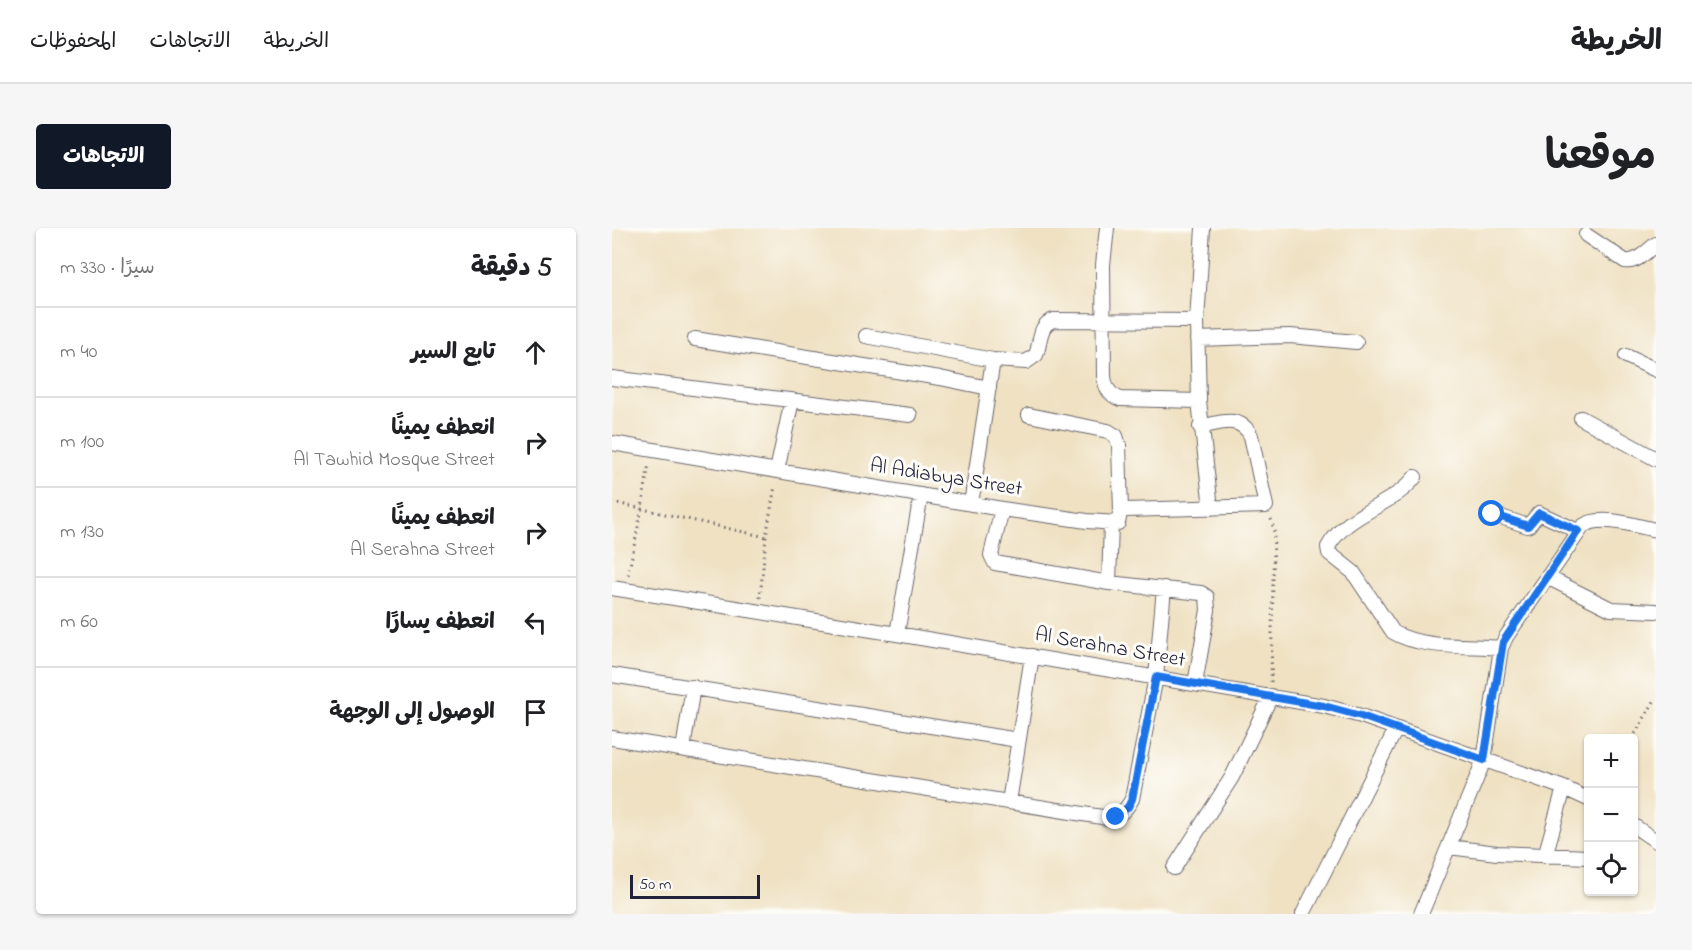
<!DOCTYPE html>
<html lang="ar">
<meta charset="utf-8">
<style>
body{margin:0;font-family:"Indie Flower","Playpen Sans Arabic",sans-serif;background:#f6f6f6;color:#202124;direction:rtl}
.controls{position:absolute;right:18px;bottom:18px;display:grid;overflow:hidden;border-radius:6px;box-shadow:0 2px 4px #0004}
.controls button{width:54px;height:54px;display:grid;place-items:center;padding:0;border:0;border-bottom:2px solid #e0e0e0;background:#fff;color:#202124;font:30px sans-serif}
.scale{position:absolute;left:18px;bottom:15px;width:130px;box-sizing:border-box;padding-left:6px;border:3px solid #22223b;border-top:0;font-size:16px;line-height:21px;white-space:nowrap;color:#22223b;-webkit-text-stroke:4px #fdfcf7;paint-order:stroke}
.stop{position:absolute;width:18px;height:18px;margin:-14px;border:4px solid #1a73e8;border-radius:50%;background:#fff}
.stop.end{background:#1a73e8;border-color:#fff;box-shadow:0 2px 6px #0008}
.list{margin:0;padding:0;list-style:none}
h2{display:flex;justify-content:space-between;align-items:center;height:78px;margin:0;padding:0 24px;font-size:26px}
h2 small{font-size:20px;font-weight:400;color:#757577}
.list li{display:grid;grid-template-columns:39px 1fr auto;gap:18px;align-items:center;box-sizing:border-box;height:90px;padding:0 24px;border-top:2px solid #e0e0e0}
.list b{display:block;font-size:22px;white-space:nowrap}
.list p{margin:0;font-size:20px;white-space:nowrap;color:#757577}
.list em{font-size:20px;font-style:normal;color:#757577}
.icon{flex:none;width:33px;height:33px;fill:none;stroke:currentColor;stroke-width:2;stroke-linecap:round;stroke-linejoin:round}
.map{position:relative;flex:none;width:1044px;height:686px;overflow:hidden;direction:ltr;border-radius:6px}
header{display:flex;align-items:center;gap:36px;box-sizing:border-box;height:84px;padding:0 30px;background:#fff;border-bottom:2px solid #e0e0e0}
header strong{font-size:28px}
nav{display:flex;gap:33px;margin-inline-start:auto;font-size:21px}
.intro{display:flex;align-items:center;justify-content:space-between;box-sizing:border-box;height:144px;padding:0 36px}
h1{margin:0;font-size:42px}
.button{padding:15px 27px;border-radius:6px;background:#111827;color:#fff;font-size:21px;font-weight:700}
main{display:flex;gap:36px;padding:0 36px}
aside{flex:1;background:#fff;border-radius:6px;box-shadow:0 2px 4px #0004}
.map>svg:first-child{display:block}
</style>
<header>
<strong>الخريطة</strong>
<nav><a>الخريطة</a><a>الاتجاهات</a><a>المحفوظات</a></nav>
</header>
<div class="intro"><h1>موقعنا</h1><a class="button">الاتجاهات</a></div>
<main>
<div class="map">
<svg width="1044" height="686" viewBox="0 0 1044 686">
<rect width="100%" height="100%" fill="#fdfcf7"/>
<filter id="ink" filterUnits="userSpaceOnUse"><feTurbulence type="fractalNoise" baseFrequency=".0167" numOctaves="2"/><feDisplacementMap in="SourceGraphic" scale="12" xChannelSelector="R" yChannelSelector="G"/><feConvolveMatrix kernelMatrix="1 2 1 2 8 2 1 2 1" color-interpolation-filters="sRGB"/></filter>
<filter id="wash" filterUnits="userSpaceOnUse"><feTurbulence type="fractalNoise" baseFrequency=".008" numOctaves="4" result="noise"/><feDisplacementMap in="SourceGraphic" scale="24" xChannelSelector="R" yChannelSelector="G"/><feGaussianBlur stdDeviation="1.35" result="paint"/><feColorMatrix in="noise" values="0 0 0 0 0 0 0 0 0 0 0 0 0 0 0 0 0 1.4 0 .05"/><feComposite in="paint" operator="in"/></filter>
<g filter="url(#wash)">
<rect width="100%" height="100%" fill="#efe1c2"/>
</g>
<g filter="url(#ink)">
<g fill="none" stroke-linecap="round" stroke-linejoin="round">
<g stroke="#6a656a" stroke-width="16">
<path id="minor" d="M495 0 491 37 492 149C494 161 497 166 508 171L587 173
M591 0 585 93 587 173 599 280
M974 7 1013 33C1025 35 1035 23 1044 16
M254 108 381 132 414 134 424 127C429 115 426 96 442 92L585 93
M83 111 328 150 377 160
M585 111 678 108 744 114
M1014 128 1044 142
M0 150 298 187
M417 187 496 203 504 208 507 217 509 283
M969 190 1044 231
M0 215 390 281 475 293 506 295 508 285 513 282 654 278 639 208C628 186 608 195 588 199
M165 243 180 172
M803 249C780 279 735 284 716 319L717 325 741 344 781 404C809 421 855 417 889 420
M359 276 381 132
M390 281 379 327 383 335 497 355 589 365 595 369 596 382 583 456
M880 286 916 298 927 285 966 303
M935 349 999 381 1044 383
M497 355 499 295
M0 360 285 406 712 478 749 488 952 560 976 571
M285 406 309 267
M0 447 406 512
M0 510 496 590C508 588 514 582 520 571L544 449 552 360
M71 521 81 459
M397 574 420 428
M1022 598 1044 613
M837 619 885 625 976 629
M933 628 952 560
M562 640 620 549 659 468
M691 686 784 501
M809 686 872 532 889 420 894 409 971 298C988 286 1023 298 1044 302"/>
</g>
<path stroke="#6a656a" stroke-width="3" stroke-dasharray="1.5 4.5" stroke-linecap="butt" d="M0 274 154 309
M659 291 662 302 659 455
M16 347 30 280 37 235
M148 370 154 309 163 258
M1020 511 1044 470"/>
<use href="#minor" stroke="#fff" stroke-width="14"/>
</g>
</g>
<g fill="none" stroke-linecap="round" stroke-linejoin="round" filter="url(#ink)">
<path stroke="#1a73e8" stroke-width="8" d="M504 589 516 579 520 571 544 449 712 478 749 488 872 532 891 414 966 303 927 285 916 298 880 286"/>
</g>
<g text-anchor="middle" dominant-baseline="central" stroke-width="6" stroke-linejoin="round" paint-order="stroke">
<g font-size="21" fill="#22223b" stroke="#fdfcf7">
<text transform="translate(334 250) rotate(9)">Al Adiabya Street</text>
<text transform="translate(498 420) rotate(10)">Al Serahna Street</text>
</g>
</g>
</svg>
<div class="controls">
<button>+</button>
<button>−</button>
<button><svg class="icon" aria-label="locate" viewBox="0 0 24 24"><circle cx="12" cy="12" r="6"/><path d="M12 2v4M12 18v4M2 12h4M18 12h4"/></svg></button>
</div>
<div class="scale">50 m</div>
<div class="stop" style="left:880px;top:286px"></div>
<div class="stop end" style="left:504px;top:589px"></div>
</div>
<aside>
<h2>5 دقيقة<small>سيرًا · 330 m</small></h2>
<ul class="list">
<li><svg class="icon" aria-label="ahead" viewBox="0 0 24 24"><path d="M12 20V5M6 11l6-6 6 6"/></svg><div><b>تابع السير</b></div><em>40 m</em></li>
<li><svg class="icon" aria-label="right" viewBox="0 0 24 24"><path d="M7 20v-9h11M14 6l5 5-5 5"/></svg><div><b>انعطف يمينًا</b><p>Al Tawhid Mosque Street</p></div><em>100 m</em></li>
<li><svg class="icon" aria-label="right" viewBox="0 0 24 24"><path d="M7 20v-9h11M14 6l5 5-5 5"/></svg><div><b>انعطف يمينًا</b><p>Al Serahna Street</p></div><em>130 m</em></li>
<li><svg class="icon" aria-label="left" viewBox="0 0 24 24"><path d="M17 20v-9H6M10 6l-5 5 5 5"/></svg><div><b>انعطف يسارًا</b></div><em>60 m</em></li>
<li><svg class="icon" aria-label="arrive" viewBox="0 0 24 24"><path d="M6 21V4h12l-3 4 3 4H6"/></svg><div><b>الوصول إلى الوجهة</b></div></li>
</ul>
</aside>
</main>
